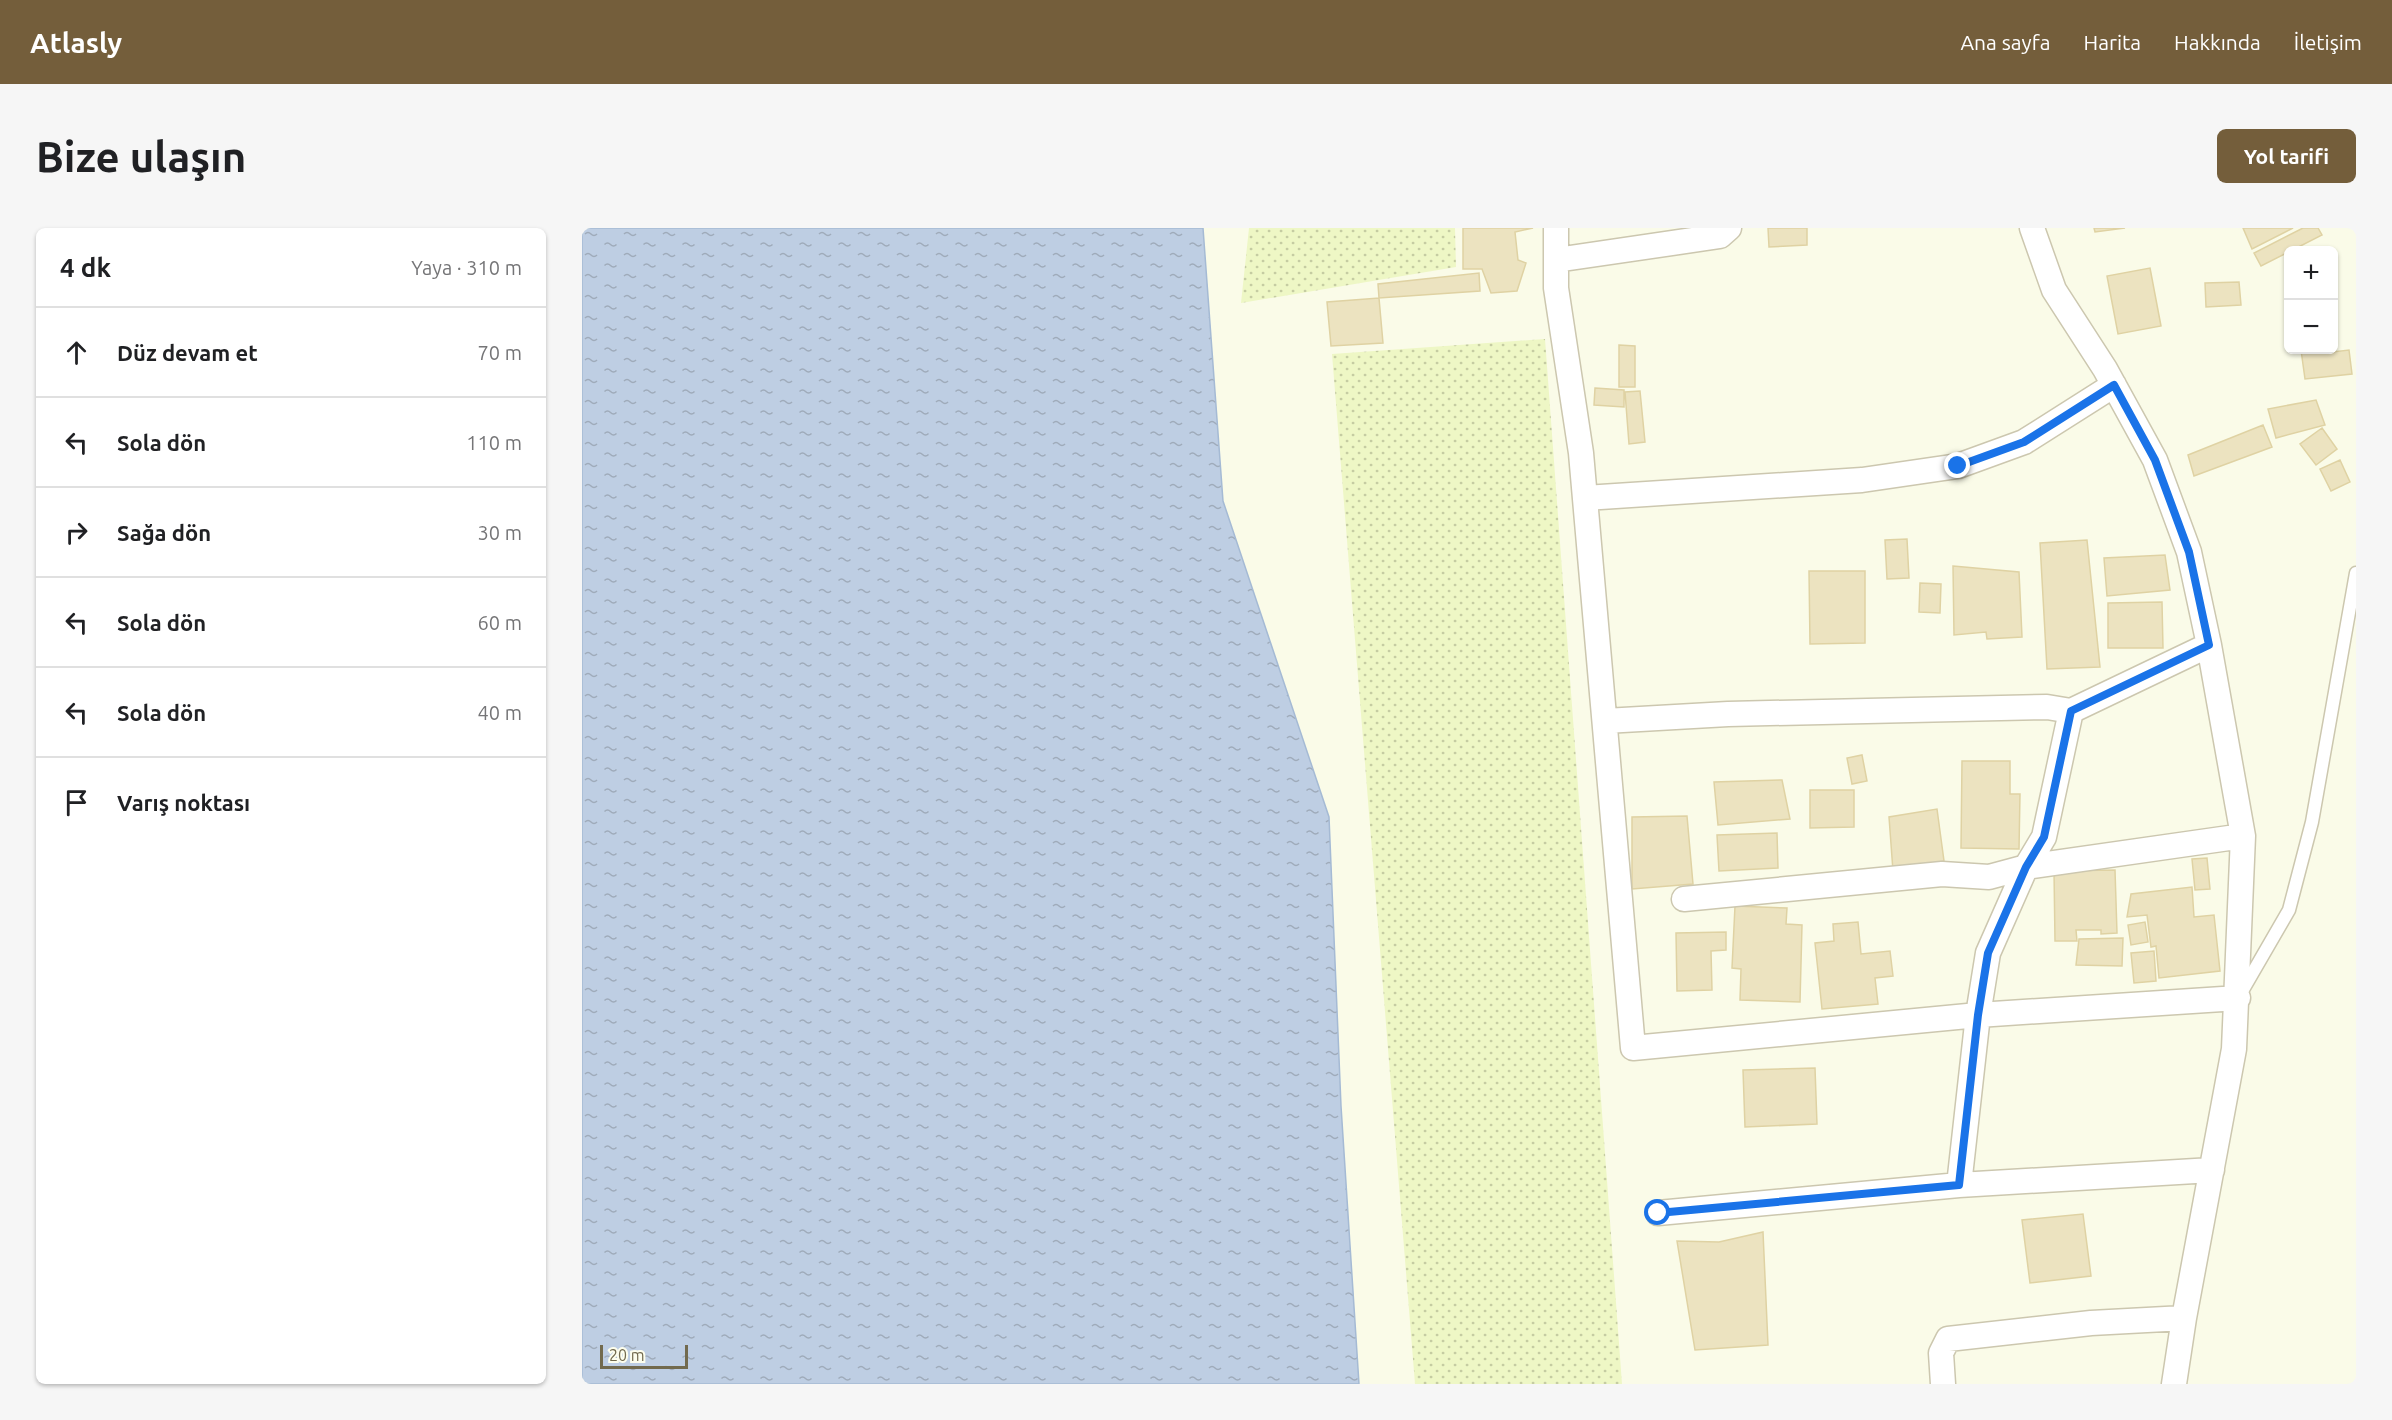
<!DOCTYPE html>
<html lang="tr">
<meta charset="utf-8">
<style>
body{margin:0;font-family:Ubuntu,sans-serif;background:#f6f6f6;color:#202124}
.controls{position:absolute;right:18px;top:18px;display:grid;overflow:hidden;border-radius:9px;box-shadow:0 2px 4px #0004}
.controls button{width:54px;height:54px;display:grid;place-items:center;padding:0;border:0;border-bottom:2px solid #e0e0e0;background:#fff;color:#202124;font:30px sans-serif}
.scale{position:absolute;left:18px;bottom:15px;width:88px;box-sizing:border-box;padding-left:6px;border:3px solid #726a4e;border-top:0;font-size:16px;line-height:21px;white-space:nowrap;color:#726a4e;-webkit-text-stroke:4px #fdfeee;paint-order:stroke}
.stop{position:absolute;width:18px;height:18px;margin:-14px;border:4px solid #1a73e8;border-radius:50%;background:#fff}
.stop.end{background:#1a73e8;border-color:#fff;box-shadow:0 2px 6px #0008}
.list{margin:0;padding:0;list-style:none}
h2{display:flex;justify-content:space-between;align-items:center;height:78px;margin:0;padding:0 24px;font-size:26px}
h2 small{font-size:20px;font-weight:400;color:#757577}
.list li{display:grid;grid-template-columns:39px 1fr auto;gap:18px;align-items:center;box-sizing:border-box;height:90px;padding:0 24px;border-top:2px solid #e0e0e0}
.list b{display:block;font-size:22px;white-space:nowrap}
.list em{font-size:20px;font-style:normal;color:#757577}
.icon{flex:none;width:33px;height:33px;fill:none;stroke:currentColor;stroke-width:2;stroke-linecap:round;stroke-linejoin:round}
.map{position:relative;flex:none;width:1774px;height:1156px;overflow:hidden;border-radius:9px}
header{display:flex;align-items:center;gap:36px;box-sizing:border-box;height:84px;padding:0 30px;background:#745e3b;color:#fff}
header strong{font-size:28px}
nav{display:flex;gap:33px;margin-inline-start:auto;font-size:21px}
.intro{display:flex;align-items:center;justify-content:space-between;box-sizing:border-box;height:144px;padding:0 36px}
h1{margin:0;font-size:42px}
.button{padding:15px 27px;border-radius:9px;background:#745e3b;color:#fff;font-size:21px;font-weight:700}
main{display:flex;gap:36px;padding:0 36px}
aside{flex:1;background:#fff;border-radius:9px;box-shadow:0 2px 4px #0004}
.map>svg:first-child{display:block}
</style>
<header>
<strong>Atlasly</strong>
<nav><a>Ana sayfa</a><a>Harita</a><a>Hakkında</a><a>İletişim</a></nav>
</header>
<div class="intro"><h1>Bize ulaşın</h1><a class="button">Yol tarifi</a></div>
<main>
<aside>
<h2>4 dk<small>Yaya · 310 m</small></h2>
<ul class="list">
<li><svg class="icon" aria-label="ahead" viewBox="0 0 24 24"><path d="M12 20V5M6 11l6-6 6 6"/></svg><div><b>Düz devam et</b></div><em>70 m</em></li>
<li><svg class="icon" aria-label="left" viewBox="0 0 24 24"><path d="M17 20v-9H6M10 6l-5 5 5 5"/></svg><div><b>Sola dön</b></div><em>110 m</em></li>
<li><svg class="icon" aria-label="right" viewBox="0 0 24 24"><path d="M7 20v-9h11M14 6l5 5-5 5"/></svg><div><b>Sağa dön</b></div><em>30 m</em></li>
<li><svg class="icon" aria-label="left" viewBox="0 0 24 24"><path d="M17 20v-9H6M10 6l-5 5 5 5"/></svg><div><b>Sola dön</b></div><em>60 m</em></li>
<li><svg class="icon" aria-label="left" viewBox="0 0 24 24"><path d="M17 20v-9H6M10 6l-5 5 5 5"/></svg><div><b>Sola dön</b></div><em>40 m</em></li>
<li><svg class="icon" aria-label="arrive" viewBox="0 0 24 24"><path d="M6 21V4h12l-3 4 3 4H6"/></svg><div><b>Varış noktası</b></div></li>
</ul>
</aside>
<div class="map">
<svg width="1774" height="1156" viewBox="0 0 1774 1156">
<defs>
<pattern id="sand-dots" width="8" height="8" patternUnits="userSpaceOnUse" patternTransform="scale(1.5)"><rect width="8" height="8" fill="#eef7c5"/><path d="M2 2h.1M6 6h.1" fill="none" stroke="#c5cca2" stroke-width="1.8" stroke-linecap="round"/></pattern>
<pattern id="water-ripples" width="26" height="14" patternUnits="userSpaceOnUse" patternTransform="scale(1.5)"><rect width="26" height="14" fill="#becee3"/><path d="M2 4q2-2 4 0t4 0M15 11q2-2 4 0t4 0" fill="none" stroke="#9fabba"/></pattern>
</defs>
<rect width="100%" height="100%" fill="#fafbe8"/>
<path fill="url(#sand-dots)" d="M667 0H873L874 39 659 75Z
M963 111 1040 1156H833L750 126Z"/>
<path fill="url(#water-ripples)" stroke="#a5bad4" stroke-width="1.5" d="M0 0H621L641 273 747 589 759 878 777 1156H0Z"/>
<path fill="#ece3c0" stroke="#dfd2a3" stroke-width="1.5" d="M881 0H951L933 4 936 32 944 35 935 63 909 65 900 41H881Z
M1186 0H1225V17L1187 19Z
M1512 0H1543L1513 4Z
M1661 0H1711L1670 21Z
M1721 0H1736L1740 7 1679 38 1672 25Z
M1568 40 1579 98 1536 106 1525 48Z
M897 45 898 63 797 70 796 56Z
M1657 54 1659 77 1624 79 1623 55Z
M797 70 801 115 749 118 745 74Z
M1037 117 1053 118V159H1037Z
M1719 122H1742V125L1767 122 1770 146 1723 151Z
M1013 160 1042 162V179L1012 177Z
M1058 163 1063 214 1047 216 1043 164Z
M1734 172 1743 197 1694 210 1686 181Z
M1681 197 1690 219 1612 248 1606 227Z
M1740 200 1755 221 1734 237 1718 216Z
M1758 232 1768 254 1749 263 1738 241Z
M1325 311 1327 350 1305 351 1303 312Z
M1505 312 1518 439 1465 441 1458 315Z
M1583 327 1588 362 1525 368 1522 330Z
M1371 338 1437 344 1440 409 1405 411 1404 404 1372 407Z
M1227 343H1283V415L1228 416Z
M1338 355 1359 356 1358 385 1337 384Z
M1580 374 1581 420H1526V375Z
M1280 527 1285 553 1270 556 1265 530Z
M1380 533H1428V566H1438L1437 621 1379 620Z
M1200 552 1208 591 1136 597 1132 554Z
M1228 562H1272V599L1228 600Z
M1355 581 1362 633 1311 643 1307 589Z
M1105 588 1111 656 1050 661V589Z
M1195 605 1196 640 1137 643 1135 607Z
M1625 630 1628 661 1613 662 1610 631Z
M1533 642 1535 705 1519 706V702H1494L1495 713H1473L1472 643Z
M1610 659 1612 689 1632 687 1638 743 1577 750 1574 718 1569 719 1565 687 1545 689 1549 666Z
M1153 678 1205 680 1204 696 1220 697 1218 774 1158 772 1159 741 1150 740Z
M1276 694 1279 726 1308 723 1311 748 1293 750 1296 776 1240 781 1233 715 1252 713 1251 696Z
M1563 694 1566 714 1549 717 1546 697Z
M1144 704V722L1129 723 1130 762 1095 763 1094 705Z
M1541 710 1540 738 1494 737 1497 711Z
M1572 723 1574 753 1552 755 1549 725Z
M1233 840 1235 896 1163 899 1161 842Z
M1501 986 1509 1048 1448 1055 1440 992Z
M1181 1004 1186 1117 1113 1122 1095 1013 1137 1014Z"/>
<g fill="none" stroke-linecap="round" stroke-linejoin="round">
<g stroke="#ccc7af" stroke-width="15">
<path id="lane" d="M1659 765 1707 682 1730 594 1774 345"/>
</g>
<g stroke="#ccc7af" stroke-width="27">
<path id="street" d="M974 0V60L999 225 1051 820 1396 787 1656 770
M1450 0 1472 62 1523 141 1573 232 1607 324 1627 417 1661 608 1652 821 1602 1090 1592 1156
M974 32 1138 8 1147 0
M1003 270 1280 252 1376 238 1442 214 1532 157
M1023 493 1146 486 1465 479 1489 483 1627 417
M1102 671 1360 646 1407 649 1444 639 1661 608
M1377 957 1396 787 1406 725 1444 639 1462 609 1489 483
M1076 985 1377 957 1630 942
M1361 1156 1359 1125 1366 1111 1509 1095 1602 1090"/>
</g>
<use href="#lane" stroke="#fff" stroke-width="12"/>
<use href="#street" stroke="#fff" stroke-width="24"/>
</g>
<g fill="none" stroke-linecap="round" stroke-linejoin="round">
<path stroke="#1a73e8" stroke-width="8" d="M1076 985 1377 957 1396 787 1406 725 1444 639 1462 609 1489 483 1627 417 1607 324 1573 232 1532 157 1442 214 1376 238"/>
</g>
</svg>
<div class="controls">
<button>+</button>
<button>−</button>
</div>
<div class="scale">20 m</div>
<div class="stop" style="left:1076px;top:985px"></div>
<div class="stop end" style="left:1376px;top:238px"></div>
</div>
</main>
